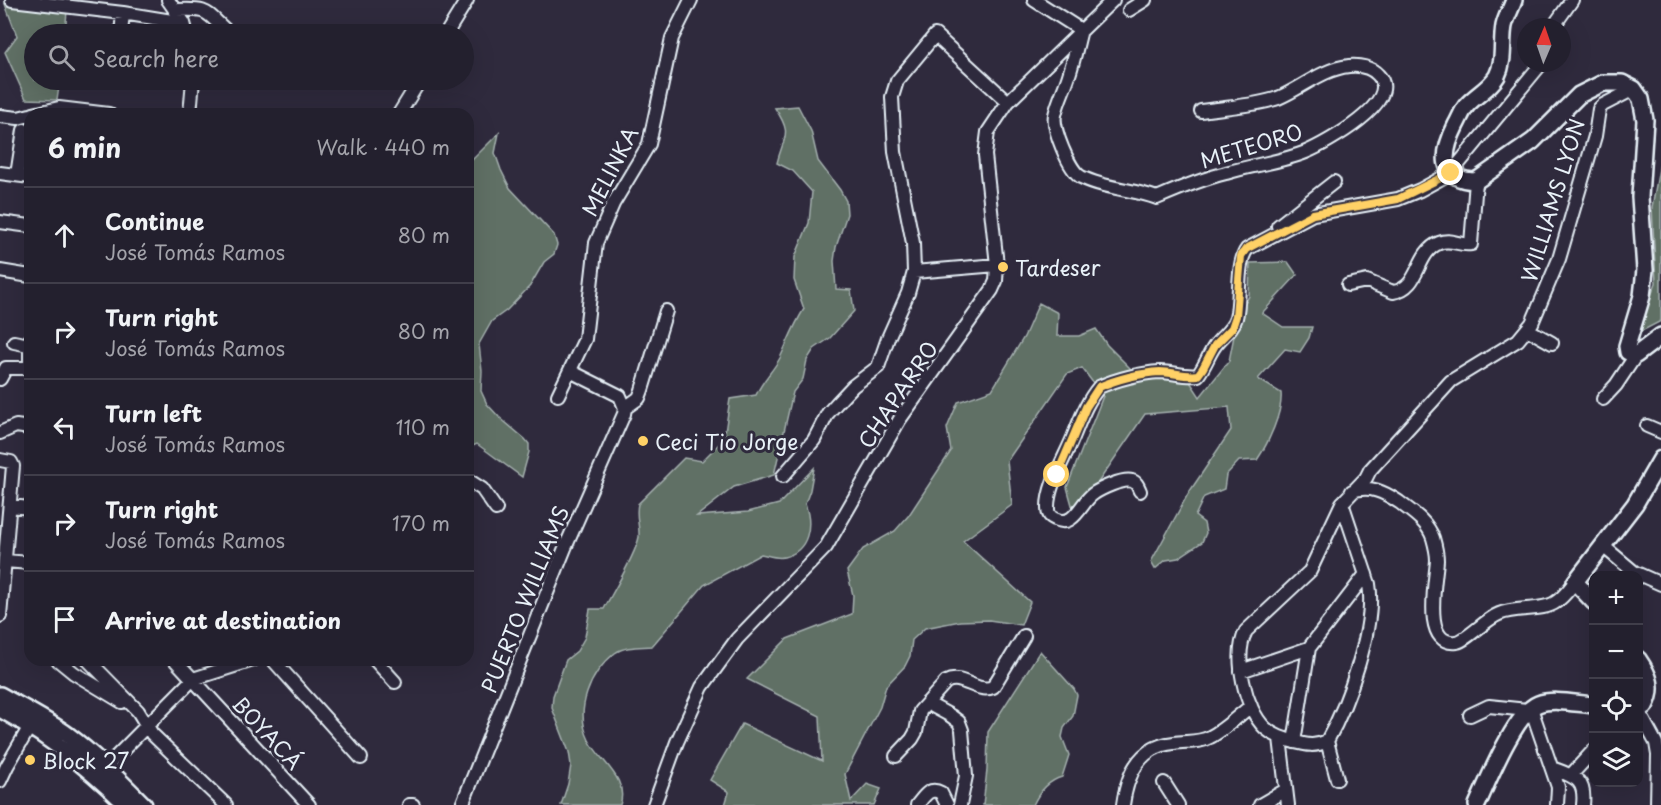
<!DOCTYPE html>
<meta charset="utf-8">
<style>
body{margin:0;font-family:"Playpen Sans",sans-serif;background:#2f2d3a;color:#f1f3f6}
.controls{position:absolute;right:18px;bottom:18px;display:grid;overflow:hidden;border-radius:12px;box-shadow:0 6px 24px #0002}
.controls button{width:54px;height:54px;display:grid;place-items:center;padding:0;border:0;border-bottom:2px solid #403e4a;background:#23202e;color:#f1f3f6;font:30px sans-serif}
.compass{position:absolute;left:1517px;top:18px;width:54px;height:54px;border-radius:50%;background:#23202e;box-shadow:0 6px 24px #0002;rotate:2deg}
.stop{position:absolute;width:18px;height:18px;margin:-14px;border:4px solid #ffd166;border-radius:50%;background:#fff}
.stop.end{background:#ffd166;border-color:#fff;box-shadow:0 2px 6px #0008}
.list{margin:0;padding:0;list-style:none}
h2{display:flex;justify-content:space-between;align-items:center;height:78px;margin:0;padding:0 24px;font-size:26px}
h2 small{font-size:20px;font-weight:400;color:#a3a3aa}
.list li{display:grid;grid-template-columns:39px 1fr auto;gap:18px;align-items:center;box-sizing:border-box;height:96px;padding:0 24px;border-top:2px solid #403e4a}
.list b{display:block;font-size:22px;white-space:nowrap}
.list p{margin:0;font-size:20px;white-space:nowrap;color:#a3a3aa}
.list em{font-size:20px;font-style:normal;color:#a3a3aa}
.icon{flex:none;width:33px;height:33px;fill:none;stroke:currentColor;stroke-width:2;stroke-linecap:round;stroke-linejoin:round}
.map{position:relative;flex:none;width:1661px;height:805px;overflow:hidden}
.search{position:absolute;background:#23202e;box-shadow:0 6px 24px #0002;left:24px;top:24px;width:450px;height:66px;display:flex;align-items:center;gap:15px;box-sizing:border-box;padding:0 21px;border-radius:33px;color:#a3a3aa;font-size:22px}
.panel{position:absolute;background:#23202e;box-shadow:0 6px 24px #0002;left:24px;top:108px;width:450px;height:558px;border-radius:18px}
.map>svg:first-child{display:block}
</style>
<div class="map">
<svg width="1661" height="805" viewBox="0 0 1661 805">
<rect width="100%" height="100%" fill="#2f2a3d"/>
<filter id="ink" filterUnits="userSpaceOnUse"><feTurbulence type="fractalNoise" baseFrequency=".0167" numOctaves="2"/><feDisplacementMap in="SourceGraphic" scale="12" xChannelSelector="R" yChannelSelector="G"/><feConvolveMatrix kernelMatrix="1 2 1 2 8 2 1 2 1" color-interpolation-filters="sRGB"/></filter>
<g filter="url(#ink)">
<path fill="#606f65" stroke="#a4b0ae" stroke-width="1.5" d="M5 4 67 11 65 34H34V80H60L57 100 26 99 5 52 17 36Z
M798 106 811 131 818 161 840 190 846 201 847 214 836 247 834 261 836 289 851 290 854 311 830 338 814 349 807 360 803 379 793 392 774 475 734 487 697 516 748 512 779 504 814 468 810 490 805 504C813 525 809 551 784 557 777 559 767 555 761 554L704 585 652 646C640 647 625 646 615 653 590 673 574 710 589 740 600 762 629 778 620 805H561L568 784 571 765 569 752 552 708 553 696 566 660 577 651 585 637 590 609H604C613 592 636 554 639 537 640 525 635 516 638 504L684 458 702 461 724 439 730 399 756 395C762 381 773 371 780 358 788 341 794 325 804 309L794 280 795 257 809 223 812 192 793 171 777 163C784 135 793 135 775 108Z
M499 133 495 153 501 170 510 188 554 235 557 245 554 254 544 262 530 286 507 310 492 321 479 344 482 371 481 391 487 404 499 417 525 439 529 444V452L522 477 477 444 468 448V164Z
M1661 158V321L1636 334 1656 283 1652 207Z
M1288 262 1297 275 1262 313 1283 327H1312L1309 338 1300 352 1285 349 1258 379 1281 393C1283 412 1268 444 1257 460L1239 461 1226 475 1224 489 1204 497 1195 516 1204 523 1206 533 1202 542 1178 558 1166 560 1155 569 1151 562 1188 494 1231 430 1229 407 1145 414 1075 516 1067 487 1103 396 1082 368 1067 374 1007 461 1012 505 963 541 1030 602 1021 625 989 620 960 621 925 628 912 640 910 656 905 666 886 686 880 707 845 774 851 801 867 784 881 789 874 805H725L729 792 710 780 742 724 822 761 820 716 747 679 787 639 852 614 853 595 847 571 863 549 895 531 909 515 951 451 947 428 958 402 992 390 1024 337 1039 303 1058 313 1057 336H1079L1096 329 1107 345 1132 370 1181 368 1200 397 1229 361 1238 316 1249 296 1250 263Z
M1040 651 1074 689 1077 695 1073 716 1064 728 1062 737 1069 755 1062 777C1048 781 1039 792 1033 805H983L987 770 988 732Z"/>
<g fill="none" stroke-linecap="round" stroke-linejoin="round">
<g stroke="#e8f1f8" stroke-width="16">
<path id="minor" d="M12 0 123 13 184 23
M168 0 184 23 187 34
M1034 0 1081 30C1077 45 1074 60 1069 75 1065 88 1058 101 1055 115 1052 128 1069 170 1081 177 1105 189 1133 189 1157 198 1180 188 1202 179 1226 173 1252 165 1281 162 1306 152 1325 144 1404 101 1378 75 1371 67 1359 65 1349 66 1322 69 1302 88 1278 98 1255 106 1226 107 1201 111
M176 10C212 8 205 13 230 34
M1129 10 1145 0
M1553 27 1572 0
M121 34 123 13
M446 34 467 0
M33 114 59 108 109 114
M190 114 193 80
M399 114 420 80
M0 116 18 118 30 115
M0 173 30 177
M17 175 24 130
M0 222 30 226
M1278 226 1334 182
M0 271 30 276
M914 272 997 265
M1348 285 1367 281 1393 292C1421 288 1415 253 1439 243 1451 238 1459 246 1471 244L1476 181
M1527 329 1552 343
M30 340V372
M14 342 29 345
M570 371 620 396 625 408
M0 379 6 368H29
M558 395 585 339 596 243 613 204 649 144 672 38 691 0
M1603 399 1616 385 1636 355
M625 408 639 398 642 390 666 311
M1647 426 1661 432
M0 433 16 426 30 428
M0 460 11 462 13 466 0 616
M783 476 814 440 828 413 837 403 853 386 878 367 888 338 908 293 914 272 913 243 895 152 892 97 897 81 935 35 1008 102
M468 480 482 489 496 509
M1140 491C1138 487 1137 482 1132 481 1123 478 1100 489 1093 494 1081 502 1074 529 1055 519 1050 517 1048 514 1048 509 1047 486 1066 456 1074 435 1081 418 1087 401 1099 387 1117 379 1141 373 1160 372 1173 372 1185 377 1198 375 1205 366 1208 356 1214 347 1221 336 1232 331 1236 318 1241 299 1236 263 1247 249L1313 214 1398 199 1420 190 1451 173 1542 63
M1352 491C1370 485 1384 492 1399 502 1412 512 1427 521 1433 538 1435 545 1437 553 1437 560 1436 580 1421 647 1457 642 1467 640 1486 619 1499 614 1515 606 1543 612 1556 602 1564 597 1569 589 1575 582
M1342 503 1310 571 1246 631C1233 656 1245 709 1265 728 1274 736 1284 739 1295 742 1307 745 1315 747 1327 741 1348 704 1376 626 1369 584L1342 503 1366 478 1370 470 1451 381 1518 340 1532 323 1559 259 1595 136 1599 109 1603 105 1634 89
M10 506 30 508
M1603 546 1634 572 1661 584
M5 561 30 563
M58 660 74 673 122 702
M88 660 138 711 152 734 226 805
M175 660 309 805
M273 660 361 758
M375 660 395 682
M1241 671 1309 648 1366 574
M927 703 951 716 959 722 962 730 966 776 960 805
M1531 708 1558 787 1557 805
M1638 710 1656 743 1658 755 1657 805
M1470 715 1489 706 1527 710
M1280 738 1288 805
M1327 741 1337 779
M1294 742 1309 648
M896 756 912 739 916 732 920 711 946 682C962 673 976 694 993 687L1024 636
M1552 768C1574 777 1586 778 1583 805
M99 774 193 679 253 660
M1571 775 1594 750
M0 781 7 766 33 721
M1164 783 1178 805
M409 805H413
M462 805 565 548 624 414 625 408
M654 805 677 742 702 687 737 639 826 547 900 419 992 290 996 281 997 265 985 155 988 132 1008 102 1113 0
M917 805C924 797 929 786 941 793L947 805
M1123 805C1127 775 1139 746 1174 743 1185 741 1200 743 1210 737 1224 730 1238 716 1251 706
M1260 805 1286 790"/>
</g>
<g stroke="#e8f1f8" stroke-width="20">
<path id="major" d="M1514 0C1511 9 1506 17 1504 26 1501 43 1505 60 1497 76 1489 89 1477 94 1467 105 1462 111 1460 118 1456 125 1443 151 1437 180 1476 181L1533 141 1579 95 1603 83H1622L1634 89 1641 99 1645 120 1640 197 1645 270 1642 296 1627 346 1628 352 1636 355 1661 336
M1594 602 1575 582 1635 504 1661 459
M1638 659C1649 675 1655 688 1645 706L1638 709
M0 695C23 708 47 720 68 735 96 756 120 781 144 805
M0 709C48 735 88 767 127 805
M1477 805C1488 781 1515 713 1538 704 1554 698 1577 704 1594 705"/>
</g>
<use href="#minor" stroke="#2f2a3d" stroke-width="12"/>
<use href="#major" stroke="#2f2a3d" stroke-width="15"/>
</g>
</g>
<g fill="none" stroke-linecap="round" stroke-linejoin="round" filter="url(#ink)">
<path stroke="#ffd166" stroke-width="8" d="M1057 475 1086 407 1099 387C1117 379 1141 373 1160 372 1173 372 1185 377 1198 375L1203 368 1215 345 1232 328 1236 316 1241 256 1246 249 1313 214 1398 199 1451 173"/>
</g>
<g fill="#ffd166" stroke="#2f2a3d" stroke-width="2">
<circle cx="1003" cy="267" r="6"/>
<circle cx="643" cy="441" r="6"/>
<circle cx="30" cy="760" r="6"/>
</g>
<g text-anchor="middle" dominant-baseline="central" stroke-width="6" stroke-linejoin="round" paint-order="stroke">
<g font-size="21" fill="#e8f1f8" stroke="#2f2a3d">
<text transform="translate(1251 145) rotate(-17)">METEORO</text>
<text transform="translate(609 171) rotate(-63)">MELINKA</text>
<text transform="translate(1552 200) rotate(-73)">WILLIAMS LYON</text>
<text transform="translate(897 394) rotate(-56)">CHAPARRO</text>
<text transform="translate(524 599) rotate(-68)">PUERTO WILLIAMS</text>
<text transform="translate(268 732) rotate(47)">BOYACÁ</text>
</g>
<g font-size="21" fill="#e8f1f8" stroke="#2f2a3d" text-anchor="start">
<text x="1015" y="267">Tardeser</text>
<text x="655" y="441">Ceci Tio Jorge</text>
<text x="42" y="760">Block 27</text>
</g>
</g>
</svg>
<div class="controls">
<button>+</button>
<button>−</button>
<button><svg class="icon" aria-label="locate" viewBox="0 0 24 24"><circle cx="12" cy="12" r="6"/><path d="M12 2v4M12 18v4M2 12h4M18 12h4"/></svg></button>
<button><svg class="icon" aria-label="layers" viewBox="0 0 24 24"><path d="M12 4l9 5-9 5-9-5zM3 14l9 5 9-5"/></svg></button>
</div>
<svg class="compass" viewBox="-18 -18 36 36"><path d="M0-13l5 13h-10z" fill="#e53935"/><path d="M0 13l5-13h-10z" fill="#a3a3aa"/></svg>
<div class="stop" style="left:1057px;top:475px"></div>
<div class="stop end" style="left:1451px;top:173px"></div>
<div class="search"><svg class="icon" aria-label="search" viewBox="0 0 24 24"><circle cx="10" cy="10" r="6"/><path d="M15 15l6 6"/></svg>Search here</div>
<section class="panel">
<h2>6 min<small>Walk · 440 m</small></h2>
<ul class="list">
<li><svg class="icon" aria-label="ahead" viewBox="0 0 24 24"><path d="M12 20V5M6 11l6-6 6 6"/></svg><div><b>Continue</b><p>José Tomás Ramos</p></div><em>80 m</em></li>
<li><svg class="icon" aria-label="right" viewBox="0 0 24 24"><path d="M7 20v-9h11M14 6l5 5-5 5"/></svg><div><b>Turn right</b><p>José Tomás Ramos</p></div><em>80 m</em></li>
<li><svg class="icon" aria-label="left" viewBox="0 0 24 24"><path d="M17 20v-9H6M10 6l-5 5 5 5"/></svg><div><b>Turn left</b><p>José Tomás Ramos</p></div><em>110 m</em></li>
<li><svg class="icon" aria-label="right" viewBox="0 0 24 24"><path d="M7 20v-9h11M14 6l5 5-5 5"/></svg><div><b>Turn right</b><p>José Tomás Ramos</p></div><em>170 m</em></li>
<li><svg class="icon" aria-label="arrive" viewBox="0 0 24 24"><path d="M6 21V4h12l-3 4 3 4H6"/></svg><div><b>Arrive at destination</b></div></li>
</ul>
</section>
</div>
